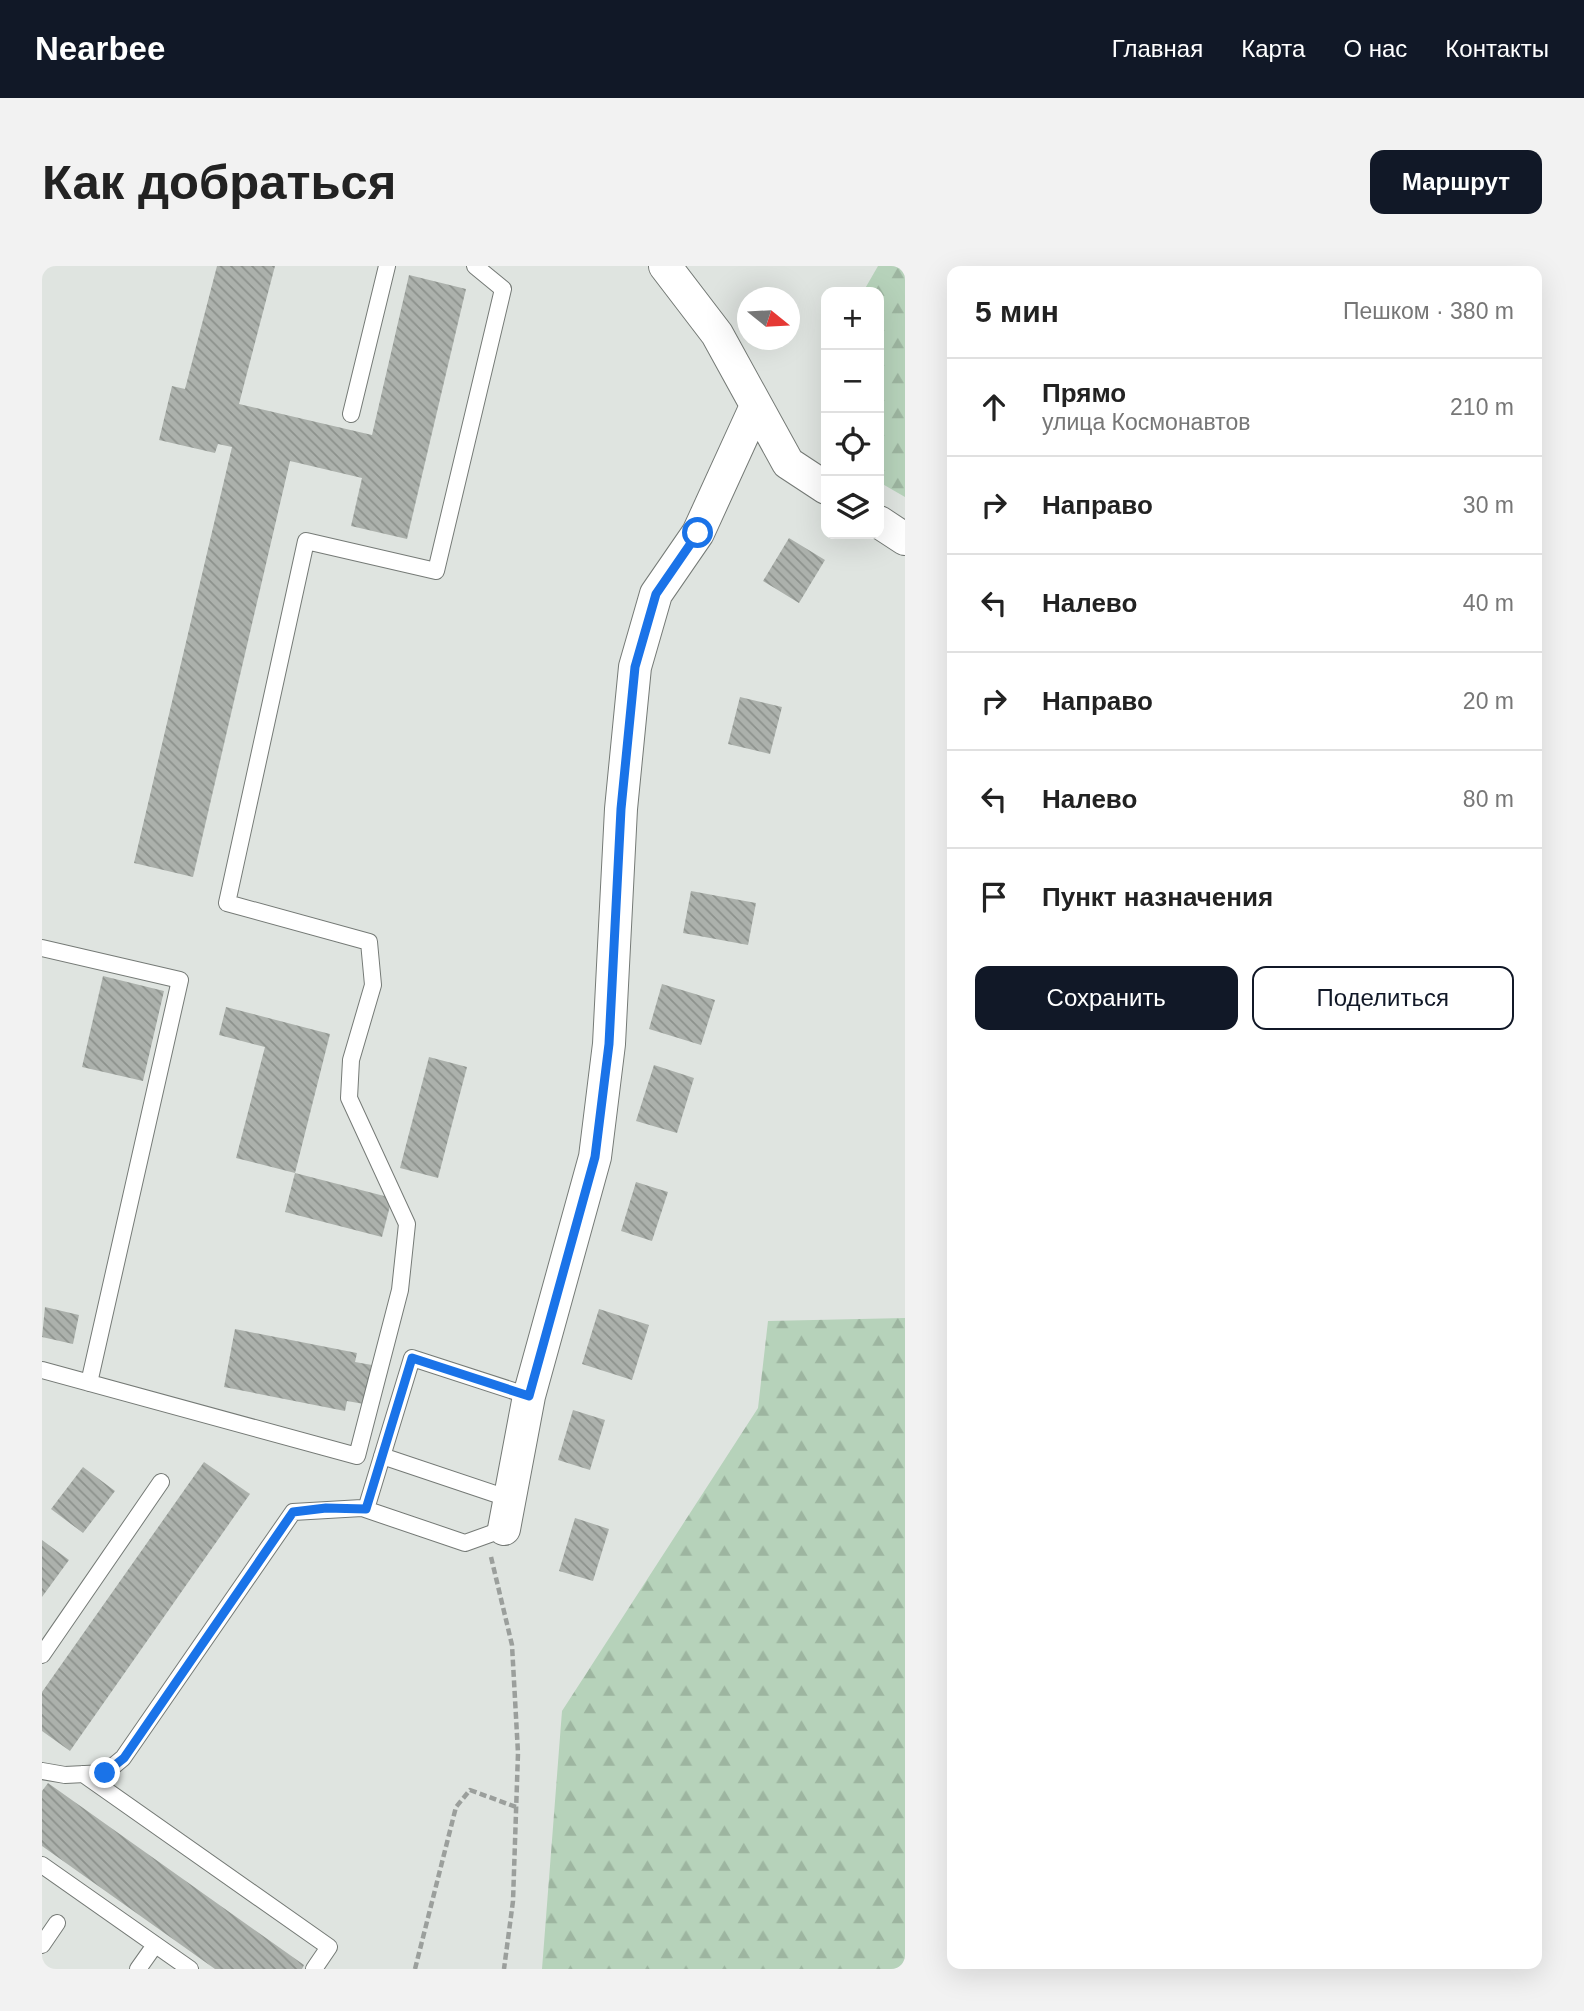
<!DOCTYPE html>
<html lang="ru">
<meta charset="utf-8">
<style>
body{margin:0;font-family:Helvetica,sans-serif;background:#f2f2f2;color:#222}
.controls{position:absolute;right:21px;top:21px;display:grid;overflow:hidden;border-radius:14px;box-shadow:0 7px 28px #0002}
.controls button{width:63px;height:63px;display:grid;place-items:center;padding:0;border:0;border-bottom:2px solid #e0e0e0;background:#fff;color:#222;font:35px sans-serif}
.compass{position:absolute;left:695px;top:21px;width:63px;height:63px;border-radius:50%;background:#fff;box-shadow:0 7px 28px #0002;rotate:108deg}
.stop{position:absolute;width:21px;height:21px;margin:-16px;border:5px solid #1a73e8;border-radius:50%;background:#fff}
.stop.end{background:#1a73e8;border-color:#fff;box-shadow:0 2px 7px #0008}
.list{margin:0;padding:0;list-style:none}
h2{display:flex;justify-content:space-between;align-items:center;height:91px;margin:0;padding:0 28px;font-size:30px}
h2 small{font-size:23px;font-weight:400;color:#767676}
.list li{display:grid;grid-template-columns:46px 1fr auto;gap:21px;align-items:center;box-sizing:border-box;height:98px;padding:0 28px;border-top:2px solid #e0e0e0}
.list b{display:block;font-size:26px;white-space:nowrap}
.list p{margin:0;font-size:23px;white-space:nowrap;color:#767676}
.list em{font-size:23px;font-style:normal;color:#767676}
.actions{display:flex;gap:14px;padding:21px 28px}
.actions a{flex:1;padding:16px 0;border:2px solid #111827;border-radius:14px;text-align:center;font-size:24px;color:#111827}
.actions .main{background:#111827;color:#fff}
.icon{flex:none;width:38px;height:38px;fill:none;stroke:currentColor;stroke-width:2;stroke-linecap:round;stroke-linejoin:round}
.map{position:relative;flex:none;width:863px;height:1703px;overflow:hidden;border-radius:14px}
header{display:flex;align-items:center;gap:42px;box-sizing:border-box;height:98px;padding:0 35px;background:#111827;color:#fff}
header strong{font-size:33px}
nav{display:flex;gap:38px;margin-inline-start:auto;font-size:24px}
.intro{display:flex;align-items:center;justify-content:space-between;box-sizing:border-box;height:168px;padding:0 42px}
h1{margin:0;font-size:49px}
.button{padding:18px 32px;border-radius:14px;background:#111827;color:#fff;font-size:24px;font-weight:700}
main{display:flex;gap:42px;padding:0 42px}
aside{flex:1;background:#fff;border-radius:14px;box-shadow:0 7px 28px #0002}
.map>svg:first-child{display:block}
</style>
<header>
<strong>Nearbee</strong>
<nav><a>Главная</a><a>Карта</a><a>О нас</a><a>Контакты</a></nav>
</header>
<div class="intro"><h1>Как добраться</h1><a class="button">Маршрут</a></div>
<main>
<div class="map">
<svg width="863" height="1703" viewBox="0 0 863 1703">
<defs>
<pattern id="forest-firs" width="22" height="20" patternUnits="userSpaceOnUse" patternTransform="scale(1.75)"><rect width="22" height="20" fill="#b6d2ba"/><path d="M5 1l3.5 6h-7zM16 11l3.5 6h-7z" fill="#9db5a0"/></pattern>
<pattern id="building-back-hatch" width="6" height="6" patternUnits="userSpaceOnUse" patternTransform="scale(1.75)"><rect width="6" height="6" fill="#acb1ac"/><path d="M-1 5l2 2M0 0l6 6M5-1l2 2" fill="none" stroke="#8c918c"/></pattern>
</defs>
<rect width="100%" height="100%" fill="#dfe4e0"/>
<path fill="url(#forest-firs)" d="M836 0H863V231L837 216V26H821Z
M863 1052V1703H500L520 1445 716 1142 726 1055Z"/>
<path fill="url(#building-back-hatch)" d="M175 0H233L197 138 330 169 367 9 424 23 365 273 309 260 320 212 248 195 151 611 92 597 190 181 176 178 173 187 117 174 130 120 143 123Z
M747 272 783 294 757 337 721 315Z
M698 431 740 441 728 488 686 478Z
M649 625 714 637 706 679 641 667Z
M61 710 122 725 101 815 40 801Z
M620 718 673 734 659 779 607 763Z
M184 741 288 768 253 907 350 932 340 971 243 946 253 907 194 892 223 781 177 769Z
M387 791 425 801 396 912 358 902Z
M612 799 652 812 635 867 594 855Z
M594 916 626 926 610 975 579 965Z
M3 1041 37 1049 31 1078 0 1071Z
M557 1043 607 1059 590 1114 540 1098Z
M193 1063 315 1087 313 1096 330 1099 322 1138 305 1135 303 1145 182 1121Z
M531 1144 563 1154 548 1204 516 1194Z
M162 1196 208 1228 28 1485 0 1465V1426Z
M41 1201 73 1225 41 1267 9 1243Z
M533 1252 567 1263 551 1315 517 1305Z
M0 1274 27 1294 0 1331Z
M6 1517 262 1699 260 1703H173L0 1580V1525Z"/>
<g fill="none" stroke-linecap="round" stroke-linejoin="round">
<g stroke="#757a76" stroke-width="18">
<path id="lane" d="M309 148 345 0
M0 682 138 714 47 1117
M0 1104 315 1190 358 1024 365 958 307 832 309 794 331 719 327 676 185 637 264 275 394 305 461 23 433 0
M340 1190 468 1233
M324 1243 370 1092 487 1130
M0 1389 119 1216
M0 1505 23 1509 63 1507 81 1492 251 1246 320 1242 423 1277 462 1263
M41 1508 287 1681 272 1703
M0 1599 148 1703
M0 1679 15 1657
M96 1703 113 1679"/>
</g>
<g stroke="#757a76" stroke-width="34">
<path id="street" d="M623 0 675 68 746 197 784 222
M837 256 863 273
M462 1263 487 1130 553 891 567 778 579 543 593 401 614 328 656 267 714 140"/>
</g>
<path stroke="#9b9f9c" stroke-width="4.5" stroke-dasharray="7 3.5" stroke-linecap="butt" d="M449 1291 470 1379 476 1487 471 1635 462 1703
M373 1703 414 1541 428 1524 474 1541"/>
<use href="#lane" stroke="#fff" stroke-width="16"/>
<use href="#street" stroke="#fff" stroke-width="32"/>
</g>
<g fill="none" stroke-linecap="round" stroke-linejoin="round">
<path stroke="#1a73e8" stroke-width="9" d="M63 1507 82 1492 251 1246 284 1242 324 1243 370 1092 487 1130 553 891 567 778 579 543 593 401 614 328 656 267"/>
</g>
</svg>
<div class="controls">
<button>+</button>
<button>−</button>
<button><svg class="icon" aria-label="locate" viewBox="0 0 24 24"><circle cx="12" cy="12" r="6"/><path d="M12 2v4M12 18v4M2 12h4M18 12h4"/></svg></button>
<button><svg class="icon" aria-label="layers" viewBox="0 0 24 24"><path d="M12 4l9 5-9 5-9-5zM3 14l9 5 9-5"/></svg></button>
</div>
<svg class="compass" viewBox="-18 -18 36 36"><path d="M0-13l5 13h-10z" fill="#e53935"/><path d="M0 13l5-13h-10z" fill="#767676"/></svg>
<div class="stop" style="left:656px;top:267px"></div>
<div class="stop end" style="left:63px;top:1507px"></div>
</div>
<aside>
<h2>5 мин<small>Пешком · 380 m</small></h2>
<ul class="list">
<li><svg class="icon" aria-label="ahead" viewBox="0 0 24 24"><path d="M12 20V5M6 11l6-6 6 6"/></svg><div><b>Прямо</b><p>улица Космонавтов</p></div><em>210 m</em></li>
<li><svg class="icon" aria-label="right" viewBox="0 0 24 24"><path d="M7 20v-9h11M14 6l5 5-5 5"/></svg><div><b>Направо</b></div><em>30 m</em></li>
<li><svg class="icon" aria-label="left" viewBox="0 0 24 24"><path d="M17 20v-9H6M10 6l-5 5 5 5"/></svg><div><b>Налево</b></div><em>40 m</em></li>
<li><svg class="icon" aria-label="right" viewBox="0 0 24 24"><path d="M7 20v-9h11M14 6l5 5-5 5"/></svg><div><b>Направо</b></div><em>20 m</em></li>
<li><svg class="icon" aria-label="left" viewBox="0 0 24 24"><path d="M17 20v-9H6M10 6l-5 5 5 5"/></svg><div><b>Налево</b></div><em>80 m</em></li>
<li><svg class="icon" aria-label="arrive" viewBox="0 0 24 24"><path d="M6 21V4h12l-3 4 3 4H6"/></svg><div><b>Пункт назначения</b></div></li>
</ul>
<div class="actions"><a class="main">Сохранить</a><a>Поделиться</a></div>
</aside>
</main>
